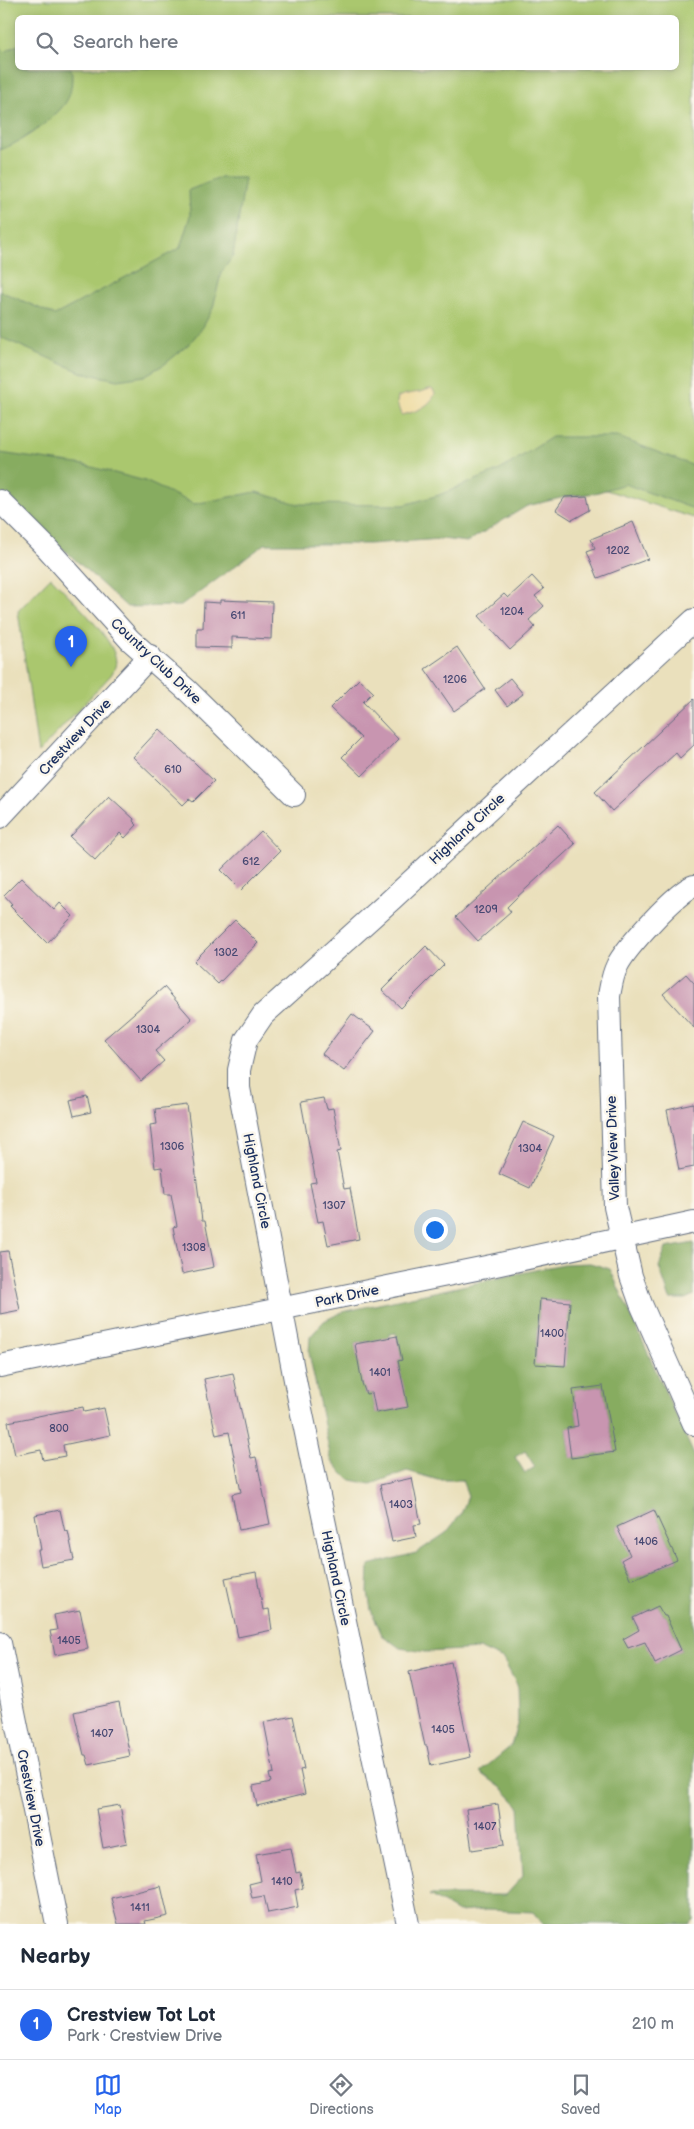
<!DOCTYPE html>
<meta charset="utf-8">
<style>
body{margin:0;font-family:"Balsamiq Sans",sans-serif;background:#f2f2f3;color:#1f2937}
.you{position:absolute;left:434px;top:1229px;width:18px;height:18px;margin:-12px;border:4px solid #fff;border-radius:50%;background:#1a73e8;box-shadow:0 0 0 8px #1a73e833}
.badge{display:grid;place-items:center;width:32px;height:32px;border-radius:50%;background:#2563eb;color:#fff;font-size:16px;font-weight:700}
.pin{position:absolute;translate:-50% -41px;filter:drop-shadow(0 1px 2px #0008)}
.pin::after{content:'';position:absolute;top:26px;width:18px;height:15px;background:inherit;clip-path:polygon(0 0,100% 0,50% 100%)}
.list{margin:0;padding:0;list-style:none}
h2{display:flex;justify-content:space-between;align-items:center;height:65px;margin:0;padding:0 20px;font-size:21px}
h2 small{font-size:16px;font-weight:400;color:#747a83}
.list li{display:grid;grid-template-columns:32px 1fr auto;gap:15px;align-items:center;box-sizing:border-box;height:70px;padding:0 20px;border-top:1px solid #e0e1e3}
.list b{display:block;font-size:19px;white-space:nowrap}
.list p{margin:0;font-size:16px;white-space:nowrap;color:#747a83}
.list em{font-size:16px;font-style:normal;color:#747a83}
.icon{flex:none;width:28px;height:28px;fill:none;stroke:currentColor;stroke-width:2;stroke-linecap:round;stroke-linejoin:round}
.map{position:relative;flex:none;width:694px;height:1924px;overflow:hidden}
.search{position:absolute;background:#fff;box-shadow:0 2px 12px #0003;left:15px;right:15px;top:15px;height:55px;display:flex;align-items:center;gap:12px;box-sizing:border-box;padding:0 18px;border-radius:8px;color:#747a83;font-size:19px}
.sheet{height:135px;background:#fff}
nav{display:flex;justify-content:space-around;align-items:center;box-sizing:border-box;height:70px;border-top:1px solid #e0e1e3;background:#fff;font-size:14px;color:#747a83}
nav a{display:grid;justify-items:center;gap:2px}
nav .on{color:#2563eb}
.map>svg:first-child{display:block}
</style>
<div class="map">
<svg width="694" height="1924" viewBox="0 0 694 1924">
<rect width="100%" height="100%" fill="#fbf7ec"/>
<filter id="ink" filterUnits="userSpaceOnUse"><feTurbulence type="fractalNoise" baseFrequency=".02" numOctaves="2"/><feDisplacementMap in="SourceGraphic" scale="10" xChannelSelector="R" yChannelSelector="G"/><feConvolveMatrix kernelMatrix="1 2 1 2 8 2 1 2 1" color-interpolation-filters="sRGB"/></filter>
<filter id="wash" filterUnits="userSpaceOnUse"><feTurbulence type="fractalNoise" baseFrequency=".0096" numOctaves="4" result="noise"/><feDisplacementMap in="SourceGraphic" scale="20" xChannelSelector="R" yChannelSelector="G"/><feGaussianBlur stdDeviation="1.12" result="paint"/><feColorMatrix in="noise" values="0 0 0 0 0 0 0 0 0 0 0 0 0 0 0 0 0 1.4 0 .05"/><feComposite in="paint" operator="in"/></filter>
<g filter="url(#wash)">
<rect width="100%" height="100%" fill="#eae0bc"/>
<path fill="#aac76e" stroke="#627b66" fill-rule="evenodd" d="M0 0H694V518L528 465 464 516 50 533 0 486ZM18 18H676V68H18Z
M51 577C68 596 109 633 115 656 117 663 115 669 111 675L38 753 18 611Z"/>
<path fill="#87ac61" stroke="#516e60" fill-rule="evenodd" d="M17 45 18 68H71C73 77 72 93 66 102 54 120 20 143 0 150V47L5 52Z
M220 178H245L233 256 221 273 213 308 203 327 189 344 165 364 144 376 118 380 83 373 0 337V291L55 315 180 248 190 216 189 190Z
M552 437H618L694 466V509L625 484 595 493 565 497 527 506 467 542 442 539 369 544H265L181 606 127 607 25 514 0 494V453L84 465 145 481 194 504 256 492 298 504 404 505 439 495 500 470Z
M694 1243V1295L685 1299H670L659 1267 666 1248Z
M590 1263 610 1269 694 1455V1920L689 1924H543L533 1912 486 1910 458 1912 429 1895H506L523 1876 519 1806 503 1789 480 1772 511 1746 518 1721 517 1685 503 1659 481 1649 425 1652 400 1648 382 1635 371 1610 368 1592 369 1565 416 1553 446 1533 461 1514 468 1496 462 1480H438L407 1471 371 1484 351 1480 342 1473 331 1459 309 1353 310 1337 324 1321 342 1312 563 1264ZM540 1299 570 1302 565 1366 535 1363ZM396 1333 402 1360 398 1361 407 1407 376 1413 372 1393 366 1394 355 1344 389 1338V1334ZM603 1386 615 1452 571 1458 567 1428 578 1426 573 1390ZM525 1451 535 1467 525 1473 515 1457ZM654 1510 677 1560 631 1580 621 1560 630 1555 617 1527ZM658 1606 664 1616H666L681 1650 656 1663 633 1618Z"/>
<path fill="#eeda9e" stroke="#84847e" d="M429 389H432L435 393C432 406 413 413 401 415L397 403 398 397C409 392 418 394 429 389Z"/>
<g id="blocks">
<path fill="#c895b0" d="M587 496 590 510 572 520 556 510 565 497Z
M633 522 648 559 598 578 587 551 595 548 591 539Z
M532 576 544 589 535 596 544 606 529 620 535 627 510 650 479 616 504 594 508 598Z
M220 600 272 602 271 639 232 637V648L197 647V628H203L204 602 220 603Z
M457 647 485 689 454 711 425 669Z
M510 678 523 694 507 706 495 690Z
M359 679 373 692 363 702 398 739 362 776 342 757 361 738 330 708Z
M694 699V745L680 758 676 753 612 811 595 792Z
M159 729 214 781 193 802 189 799 183 805 133 757Z
M109 796 134 819 133 821 137 825 125 838 120 833 95 860 70 837Z
M558 825 575 844 516 898 507 907 511 912 478 941 456 917Z
M261 831 280 851 241 890 221 870Z
M21 878 54 910 60 903 73 916 47 943 10 906 12 904 4 895Z
M235 920 258 943 218 984 194 961Z
M426 946 444 965 401 1008 382 990Z
M686 974 694 983V1028L663 994Z
M164 987 192 1019 155 1051 164 1061 141 1081 104 1039Z
M352 1014 375 1031 344 1071 322 1054Z
M87 1096 91 1112 74 1116 70 1100Z
M324 1098 327 1109 333 1108 341 1151 337 1152 344 1189 350 1188 359 1239 328 1245 323 1221 318 1222 310 1183 316 1182 301 1102Z
M694 1104V1167L679 1170 667 1110Z
M187 1105 202 1221H205L214 1267 182 1274 173 1227 177 1226 171 1194H165L162 1167 155 1168 150 1125 157 1124 155 1109Z
M523 1122 554 1136 530 1188 499 1174Z
M8 1251 20 1310 0 1314V1252Z
M540 1299 570 1302 565 1366 535 1364Z
M397 1336 402 1360 398 1361 408 1407 376 1413 372 1393 366 1394 362 1383 355 1344Z
M233 1373 251 1458 256 1457 270 1524 239 1530 232 1494 241 1492 229 1432 216 1435 204 1379Z
M603 1386 615 1452 571 1458 567 1428 578 1426 573 1390Z
M83 1407 84 1412 104 1408 110 1435 63 1445 65 1456 43 1460 41 1450 15 1455 8 1422Z
M412 1478 421 1524 414 1525 416 1537 392 1542 380 1485Z
M60 1510 65 1532 68 1531 74 1560 41 1566 38 1550H41L35 1515Z
M654 1510 677 1560 631 1580 621 1560 630 1555 617 1527Z
M256 1572 263 1610 269 1609 272 1630 238 1637 225 1578Z
M658 1606 664 1616H666L681 1650 655 1663 645 1642 628 1648 623 1639 639 1630 633 1618Z
M80 1610 88 1649 55 1655 50 1631 57 1630 54 1615Z
M451 1662 471 1757 431 1766 427 1746H425L409 1672Z
M119 1702 130 1756 89 1765 86 1755H84L74 1712Z
M293 1716 304 1769 300 1770 305 1794 257 1806 253 1786 271 1782 269 1774 274 1773 264 1722Z
M498 1804 504 1845 472 1850 466 1809Z
M120 1805 127 1843 103 1848 96 1809Z
M291 1848 296 1873 300 1872 303 1888 295 1890 298 1907 268 1913 264 1896 252 1898 249 1884 261 1881 256 1854Z
M161 1886 168 1916 145 1921 146 1924H118L111 1898Z"/>
</g>
</g>
<g filter="url(#ink)">
<use href="#blocks" fill-opacity="0" stroke="#636d7f" stroke-width="1"/>
<g fill="none" stroke-linecap="round" stroke-linejoin="round">
<g stroke="#636d7f" stroke-width="24">
<path id="minor" d="M0 501 47 548 130 640 188 691 294 795
M0 817 150 656
M694 886C677 891 625 949 617 966 612 976 611 986 609 996L615 1207 631 1276 641 1304 694 1424
M0 1366 491 1266 694 1222
M0 1643 57 1924
M408 1924 296 1385 239 1088V1070L246 1040 263 1015 392 899 694 620"/>
</g>
<use href="#minor" stroke="#fff" stroke-width="22"/>
</g>
</g>
<g text-anchor="middle" dominant-baseline="central" stroke-width="5" stroke-linejoin="round" paint-order="stroke">
<g font-size="11" fill="#464872">
<text x="618" y="550">1202</text>
<text x="512" y="611">1204</text>
<text x="238" y="615">611</text>
<text x="455" y="679">1206</text>
<text x="173" y="769">610</text>
<text x="251" y="861">612</text>
<text x="486" y="909">1209</text>
<text x="226" y="952">1302</text>
<text x="148" y="1029">1304</text>
<text x="172" y="1146">1306</text>
<text x="530" y="1148">1304</text>
<text x="334" y="1205">1307</text>
<text x="194" y="1247">1308</text>
<text x="552" y="1333">1400</text>
<text x="380" y="1372">1401</text>
<text x="59" y="1428">800</text>
<text x="401" y="1504">1403</text>
<text x="646" y="1541">1406</text>
<text x="69" y="1640">1405</text>
<text x="443" y="1729">1405</text>
<text x="102" y="1733">1407</text>
<text x="485" y="1826">1407</text>
<text x="282" y="1881">1410</text>
<text x="140" y="1907">1411</text>
</g>
<g font-size="14" fill="#1b2f5e" stroke="#fbf7ec">
<text transform="translate(156 661) rotate(43)">Country Club Drive</text>
<text transform="translate(75 737) rotate(-47)">Crestview Drive</text>
<text transform="translate(467 829) rotate(-43)">Highland Circle</text>
<text transform="translate(613 1148) rotate(-92)">Valley View Drive</text>
<text transform="translate(257 1181) rotate(79)">Highland Circle</text>
<text transform="translate(347 1296) rotate(-12)">Park Drive</text>
<text transform="translate(336 1578) rotate(78)">Highland Circle</text>
<text transform="translate(31 1798) rotate(79)">Crestview Drive</text>
</g>
</g>
</svg>
<div class="you"></div>
<div class="pin badge" style="left:71px;top:667px">1</div>
<div class="search"><svg class="icon" aria-label="search" viewBox="0 0 24 24"><circle cx="10" cy="10" r="6"/><path d="M15 15l6 6"/></svg>Search here</div>
</div>
<section class="sheet">
<h2>Nearby<small></small></h2>
<ul class="list">
<li><span class="badge">1</span><div><b>Crestview Tot Lot</b><p>Park · Crestview Drive</p></div><em>210 m</em></li>
</ul>
</section>
<nav>
<a class="on"><svg class="icon" aria-label="map" viewBox="0 0 24 24"><path d="M3 6l6-2 6 2 6-2v14l-6 2-6-2-6 2zM9 4v14M15 6v14"/></svg>Map</a>
<a><svg class="icon" aria-label="directions" viewBox="0 0 24 24"><path d="M12 3l9 9-9 9-9-9zM9 14v-3h6M13 9l2 2-2 2"/></svg>Directions</a>
<a><svg class="icon" aria-label="saved" viewBox="0 0 24 24"><path d="M7 4h10v16l-5-4-5 4z"/></svg>Saved</a>
</nav>
